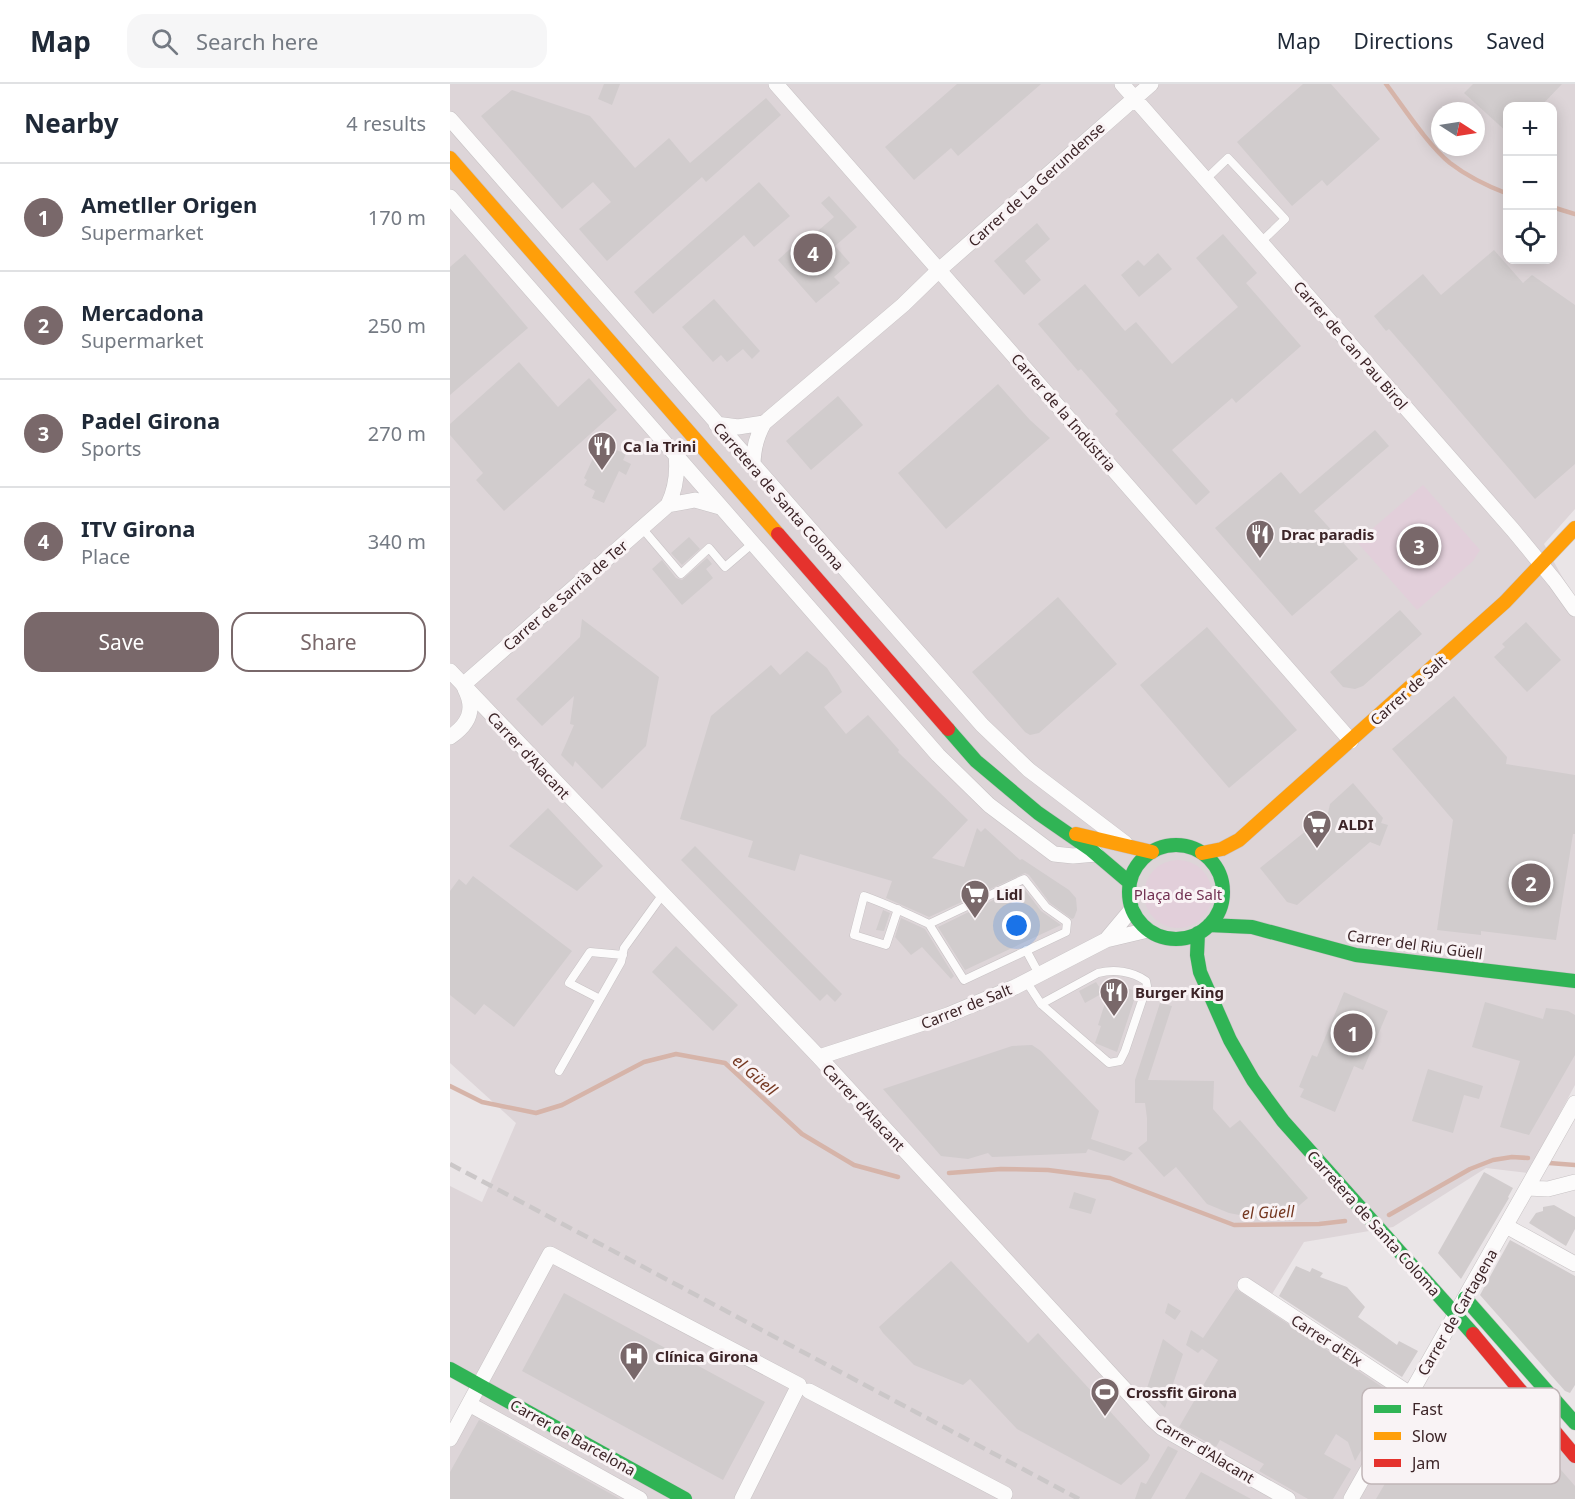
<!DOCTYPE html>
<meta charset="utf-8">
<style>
body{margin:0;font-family:"Noto Sans",sans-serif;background:#f6f6f7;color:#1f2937}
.controls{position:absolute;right:18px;top:18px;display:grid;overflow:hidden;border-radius:12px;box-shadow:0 3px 15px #0003}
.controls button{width:54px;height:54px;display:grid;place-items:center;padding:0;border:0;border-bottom:2px solid #e0e1e3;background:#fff;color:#1f2937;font:30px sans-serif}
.compass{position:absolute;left:981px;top:18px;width:54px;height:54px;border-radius:50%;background:#fff;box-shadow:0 3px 15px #0003;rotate:102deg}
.you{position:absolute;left:567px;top:842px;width:21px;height:21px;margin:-15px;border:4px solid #fff;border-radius:50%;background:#1a73e8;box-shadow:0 0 0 9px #1a73e833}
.badge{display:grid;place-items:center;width:39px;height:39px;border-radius:50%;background:#79686a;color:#fff;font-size:20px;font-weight:700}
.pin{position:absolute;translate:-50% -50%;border:3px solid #fff;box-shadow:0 2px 6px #0006}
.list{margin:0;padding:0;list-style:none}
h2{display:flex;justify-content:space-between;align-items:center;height:78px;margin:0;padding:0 24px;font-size:26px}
h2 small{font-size:20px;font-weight:400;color:#747a83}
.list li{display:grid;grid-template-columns:39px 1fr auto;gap:18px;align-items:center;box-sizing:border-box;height:108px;padding:0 24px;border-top:2px solid #e0e1e3}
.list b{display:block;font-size:22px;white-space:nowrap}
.list p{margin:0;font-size:20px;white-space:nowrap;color:#747a83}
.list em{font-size:20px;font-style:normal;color:#747a83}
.actions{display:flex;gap:12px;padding:18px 24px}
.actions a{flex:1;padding:14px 0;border:2px solid #79686a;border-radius:18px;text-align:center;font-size:21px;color:#79686a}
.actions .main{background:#79686a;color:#fff}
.icon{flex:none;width:33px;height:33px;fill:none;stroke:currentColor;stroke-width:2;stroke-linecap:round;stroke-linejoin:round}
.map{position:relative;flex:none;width:1125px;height:1415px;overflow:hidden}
header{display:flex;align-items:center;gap:36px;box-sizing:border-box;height:84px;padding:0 30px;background:#fff;border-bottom:2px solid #e0e1e3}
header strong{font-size:28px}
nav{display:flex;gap:33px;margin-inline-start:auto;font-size:21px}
.search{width:420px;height:54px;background:#f6f6f7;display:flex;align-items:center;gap:15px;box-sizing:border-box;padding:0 21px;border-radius:18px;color:#747a83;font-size:22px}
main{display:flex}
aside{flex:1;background:#fff}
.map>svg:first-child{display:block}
</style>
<header>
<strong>Map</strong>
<div class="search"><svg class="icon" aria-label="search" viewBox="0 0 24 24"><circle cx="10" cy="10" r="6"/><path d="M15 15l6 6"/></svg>Search here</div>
<nav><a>Map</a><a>Directions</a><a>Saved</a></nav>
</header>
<main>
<aside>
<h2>Nearby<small>4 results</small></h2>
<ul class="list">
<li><span class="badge">1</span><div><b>Ametller Origen</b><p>Supermarket</p></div><em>170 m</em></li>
<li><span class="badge">2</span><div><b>Mercadona</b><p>Supermarket</p></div><em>250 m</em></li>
<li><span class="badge">3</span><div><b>Padel Girona</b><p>Sports</p></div><em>270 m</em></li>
<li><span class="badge">4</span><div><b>ITV Girona</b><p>Place</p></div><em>340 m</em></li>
</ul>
<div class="actions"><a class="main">Save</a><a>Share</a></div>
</aside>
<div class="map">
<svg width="1125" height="1415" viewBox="0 0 1125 1415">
<rect width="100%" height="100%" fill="#eae5e7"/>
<path fill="#ddd5d8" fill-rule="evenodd" d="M0 0H1125V425L1094 460 1125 516V1001L1078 1089 1036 1084 943 1143 854 1158 819 1215 953 1302 1064 1361 1080 1350 1092 1337 1125 1377V1415H0V1350L28 1298 0 1283V1102L32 1118 66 1039 0 979ZM1058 22H1102V176H1058ZM990 27H1026V63H990Z"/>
<path fill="#e2cfda" d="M973 401 1030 466 1023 477 967 526 907 458Z
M694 810a34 34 0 1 1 68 0a34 34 0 1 1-68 0Z"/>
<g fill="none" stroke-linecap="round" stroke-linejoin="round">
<path stroke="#d6b4a9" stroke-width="4.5" d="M936 0C954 24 978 61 1000 79 1018 93 1037 102 1058 110
M1102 123 1125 130
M0 1002 32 1018 86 1029 112 1021 194 978 226 970 275 979 352 1050 404 1081 448 1093
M1099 1079 1125 1081
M499 1089 551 1085 598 1086 660 1094 784 1141 869 1140 895 1137
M939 1131 1020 1085 1043 1076 1062 1073 1078 1074"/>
</g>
<path fill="#d1cccd" d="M154 0H170L162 21 148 15Z
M507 0H591L508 72 501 64 464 96 435 63Z
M853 0H881L930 55 877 102 872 96 842 122 787 58Z
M1023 0H1112L1091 22H1058V49L1014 9Z
M62 6 140 32 185 84 219 54 240 79 316 14 331 31 256 98 252 93 157 177 129 145 161 118 143 98 112 125 31 32Z
M309 98 340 132 304 163 294 151 203 230 184 208Z
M379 112 407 143 385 162 400 179 384 193 390 199 366 219 328 176 351 155 354 159 384 133 371 119Z
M587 139 600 155 575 177 591 196 574 211 544 177Z
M773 150 807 189 796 199 851 262 786 319 782 314 722 366 760 408 746 421 665 330 668 327 631 285 628 287 588 240 635 200 675 247 686 238 722 280 788 223 746 174Z
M1044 166 1073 199 1082 191 1125 221V380L1085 415 966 276 939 245 936 247 924 232 973 190 991 211Z
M708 169 722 185 689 213 671 191 688 176 694 182Z
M15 170 78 244 0 311V183Z
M264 215 310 267 302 275 293 265 277 278 271 271 263 278 232 243Z
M69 278 108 323 139 294 167 326 54 427 26 396 33 389 0 351V340Z
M548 300 580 336 600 354 496 445 448 389Z
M388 312 413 341 361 386 336 357Z
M925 346 939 362 864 427 908 475 842 532 765 444 831 388 850 410Z
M150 359 176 370 173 376 181 380 176 391 169 387 154 419 142 414 145 407 134 401 137 396 134 394Z
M239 453 250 465 232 481 221 469Z
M257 474 262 480 256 485 263 494 232 521 202 485 212 476 226 494 232 496Z
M608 513 667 580 589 649 580 651 575 648 522 588Z
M950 526 972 550 913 602 905 605 893 603 880 588Z
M132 535 209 593 196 662 152 705 125 677 123 683 111 671 124 641 120 640 124 612 92 642 66 615 130 553Z
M1076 538 1111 576 1077 608 1044 573 1055 563 1052 560Z
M757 543 847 646 779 704 690 601Z
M357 567 377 584 389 602 392 608 374 623 396 650 418 631 449 666 448 668 518 736 482 774 514 783 527 744 531 748 535 744 570 776 572 775 619 806 626 814 627 826 624 834 622 835 600 819 579 791 575 789 479 833 436 814 442 797 350 770 345 787 298 773 303 757 230 735 261 632 321 581 330 591Z
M1004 612 1057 673 1056 680 1125 691V750H1123L1106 856 1031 847V851L987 846 1003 736 942 665Z
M903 699 933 734 931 739 938 741 930 762 920 758 847 821 837 818 810 784 878 729 880 720Z
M98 724 153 782 127 807 59 762Z
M245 762 392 910 385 918 377 910 370 917 231 776Z
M23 792 122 867 64 943 34 920 25 931 0 911V807L9 795 16 801Z
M572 802 591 827 611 841 515 886 488 843Z
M433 826 440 829 434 847 426 846Z
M451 834 475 845 504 892 501 895 472 863 461 871 445 853Z
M226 862 288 921 263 947 202 888Z
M646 898 653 909 635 919 629 907Z
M666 901 686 907V910L667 968 645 959 651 942 648 941 656 916 658 919 664 902Z
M894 908 938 927 913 986 904 982 885 1028 850 1013 854 1005 849 1003 862 971 867 973Z
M1035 918 1093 935 1096 924 1118 927 1125 931V971L1079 1051 1050 1043 1070 977 1022 963Z
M710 919 722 922 698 996 764 997 763 1025 780 1044 790 1036 858 1114 838 1131 805 1134 779 1129 757 1120 726 1083 714 1093 688 1064 697 1057V1034L695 1019H685V996Z
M582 961 591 967 649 1027 641 1055 683 1069 674 1077 638 1065 636 1069 542 1073 538 1069 518 1075 491 1072 433 1005 562 962Z
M978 985 1033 1002 1029 1015 1014 1011 1003 1049 962 1037Z
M1034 1088 1063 1104 1058 1113 1059 1114 1011 1195 988 1169Z
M624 1108 646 1115 641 1130 619 1124Z
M1104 1121 1125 1133V1145L1116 1162 1079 1139 1086 1129 1093 1127V1123Z
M1060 1156 1125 1192V1301L1120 1309 1115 1307 1030 1211Z
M501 1177 578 1259 588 1249 700 1371 698 1376 671 1401 567 1345 520 1295 513 1301 464 1281 433 1249 429 1243Z
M846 1182 860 1188 862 1184 873 1189 870 1193 897 1203 915 1223 908 1233 947 1261 949 1257 968 1267 952 1293 829 1212Z
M786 1205 935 1305 930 1315 938 1320 905 1377 898 1358 886 1350 874 1370 901 1385 883 1415H858L809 1387 814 1380 770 1356 766 1363 729 1343 768 1276 752 1265 748 1269 736 1261 741 1246 753 1254Z
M114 1209 315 1318 273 1396 72 1287Z
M718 1219 731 1227 725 1236 715 1229Z
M713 1255 733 1270 715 1324 697 1304Z
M982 1319 1065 1367 1076 1359 1088 1366 1090 1362 1125 1402V1415H926Z
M29 1336 170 1415H0V1388Z
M718 1362 728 1367 701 1415H685L691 1398 696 1400Z
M751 1388 801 1415H735Z"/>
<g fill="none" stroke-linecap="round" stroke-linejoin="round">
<g stroke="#c7c2c4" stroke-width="9">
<path id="lane" d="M756 95 778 74 835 135 811 158
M192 444 231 490 259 464 275 483 303 459
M574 795 596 823 617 838 616 848 514 896 479 840Z
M448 825 436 861 404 851 414 812C436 820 458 830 479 840
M576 866 589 890
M576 897 591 920 659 979 670 977 675 967 697 902 696 897C682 887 664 885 648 889L591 920
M150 915 119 899 140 868 173 871
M109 987 171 878 174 864 213 810"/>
</g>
<g stroke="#c7c2c4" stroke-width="16">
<path id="street" d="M326 0 901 657
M672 0 1063 446 1105 497 1125 525
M0 35 532 641 579 686 675 759
M0 113 488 671 539 721 604 770 623 772 646 770
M266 340 288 343 314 339
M303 382C303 365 306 353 314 339L453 221 489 186 701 0
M218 421C226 404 228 389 226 371
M0 587 369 973 702 1335 712 1344 838 1415
M13 601 218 421 245 416 270 423
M0 653C18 641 26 626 15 605
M656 856 682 825
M369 973 498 931 565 903 656 856 698 846
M1077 1104 1098 1105 1125 1098
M1056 1142 1125 1180
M795 1201 960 1310
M359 1307 555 1410
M19 1320 190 1415
M0 1355 100 1170 349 1301 292 1415
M901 1415 1125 1019"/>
</g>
<g stroke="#c8c2c4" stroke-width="15">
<path id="fast" d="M498 645 526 677 588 729 640 765 680 799
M679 808a47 47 0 1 1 94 0a47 47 0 1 1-94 0Z
M759 841 802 843 906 871 1125 897
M748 849 747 871 750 888 780 956 803 996 833 1037 1023 1250
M1015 1214 1125 1339
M0 1285 235 1415"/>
</g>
<g stroke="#c8c2c4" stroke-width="15">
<path id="slow" d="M0 74 328 450
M626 750 702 768
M752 769 772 765 789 756 1055 518 1125 444"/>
</g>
<g stroke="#c8c2c4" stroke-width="15">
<path id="jam" d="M328 450 498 645
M1023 1250 1125 1372"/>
</g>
<use href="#lane" stroke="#fcfbfb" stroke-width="8"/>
<use href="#street" stroke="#fcfbfb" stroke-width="15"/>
<use href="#fast" stroke="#30b455" stroke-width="14"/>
<use href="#slow" stroke="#ff9f0a" stroke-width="14"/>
<use href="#jam" stroke="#e5322d" stroke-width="14"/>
<path stroke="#cbc7c8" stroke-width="4.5" stroke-dasharray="12 6" stroke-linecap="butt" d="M0 1080 629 1415"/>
</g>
<defs>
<g id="restaurant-pin" transform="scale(1.5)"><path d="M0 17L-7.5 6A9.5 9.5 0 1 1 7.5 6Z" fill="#79686a" stroke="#f9f3f5"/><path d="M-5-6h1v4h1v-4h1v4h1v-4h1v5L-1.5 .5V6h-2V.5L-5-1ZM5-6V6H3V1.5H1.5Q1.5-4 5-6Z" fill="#fff"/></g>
<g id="supermarket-pin" transform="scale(1.5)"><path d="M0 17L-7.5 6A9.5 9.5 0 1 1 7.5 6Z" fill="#79686a" stroke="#f9f3f5"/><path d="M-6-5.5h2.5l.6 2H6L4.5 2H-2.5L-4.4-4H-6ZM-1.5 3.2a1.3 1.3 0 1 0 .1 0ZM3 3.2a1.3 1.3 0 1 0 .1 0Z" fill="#fff"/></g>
<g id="hospital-pin" transform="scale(1.5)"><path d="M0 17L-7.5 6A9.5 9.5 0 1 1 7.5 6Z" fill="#79686a" stroke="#f9f3f5"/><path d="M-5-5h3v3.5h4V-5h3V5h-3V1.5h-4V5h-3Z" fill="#fff"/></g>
<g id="stadium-pin" transform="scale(1.5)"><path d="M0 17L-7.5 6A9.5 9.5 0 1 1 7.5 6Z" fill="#79686a" stroke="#f9f3f5"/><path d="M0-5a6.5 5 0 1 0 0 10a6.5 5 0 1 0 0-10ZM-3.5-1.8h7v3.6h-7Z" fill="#fff"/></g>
</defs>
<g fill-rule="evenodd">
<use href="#restaurant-pin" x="152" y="362"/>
<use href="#restaurant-pin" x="810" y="450"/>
<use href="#supermarket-pin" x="867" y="740"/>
<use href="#supermarket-pin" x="525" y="810"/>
<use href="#restaurant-pin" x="664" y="908"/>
<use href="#hospital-pin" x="184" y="1272"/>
<use href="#stadium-pin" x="655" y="1308"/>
</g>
<g text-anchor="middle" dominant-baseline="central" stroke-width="6" stroke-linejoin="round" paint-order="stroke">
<g font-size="15" fill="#3c2427" stroke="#f9f3f5">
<text transform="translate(586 100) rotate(-42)">Carrer de La Gerundense</text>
<text transform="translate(901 261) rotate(49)">Carrer de Can Pau Birol</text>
<text transform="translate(614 328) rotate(49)">Carrer de la Indústria</text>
<text transform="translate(329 412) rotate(49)">Carretera de Santa Coloma</text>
<text transform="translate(115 511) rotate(-41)">Carrer de Sarrià de Ter</text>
<text transform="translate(958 606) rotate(-42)">Carrer de Salt</text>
<text transform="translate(79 671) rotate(47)">Carrer d'Alacant</text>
<text transform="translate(965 860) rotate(8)">Carrer del Riu Güell</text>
<text transform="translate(516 922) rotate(-22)">Carrer de Salt</text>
<text transform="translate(414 1023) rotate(47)">Carrer d'Alacant</text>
<text transform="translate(924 1139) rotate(48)">Carretera de Santa Coloma</text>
<text transform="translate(1007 1228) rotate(-60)">Carrer de Cartagena</text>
<text transform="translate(877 1256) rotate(33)">Carrer d'Elx</text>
<text transform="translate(123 1353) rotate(29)">Carrer de Barcelona</text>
<text transform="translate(755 1366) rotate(31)">Carrer d'Alacant</text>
</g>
<g font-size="15" font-weight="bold" fill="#3c2427" stroke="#f9f3f5" text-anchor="start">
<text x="173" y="362">Ca la Trini</text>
<text x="831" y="450">Drac paradis</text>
<text x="888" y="740">ALDI</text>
<text x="546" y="810">Lidl</text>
<text x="685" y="908">Burger King</text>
<text x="205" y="1272">Clínica Girona</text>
<text x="676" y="1308">Crossfit Girona</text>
</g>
<g font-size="15" fill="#713051" stroke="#f9f3f5">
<text x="728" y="810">Plaça de Salt</text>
</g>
<g font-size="16" font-style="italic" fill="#753821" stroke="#f9f3f5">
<text transform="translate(305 991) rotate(41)">el Güell</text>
<text transform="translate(818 1128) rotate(-2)">el Güell</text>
</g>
</g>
<rect x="912" y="1304" width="198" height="96" rx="9" fill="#f9f3f5" stroke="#c0b5b7" stroke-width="1.5"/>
<rect x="924" y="1321" width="27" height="8" fill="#30b455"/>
<rect x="924" y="1348" width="27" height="8" fill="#ff9f0a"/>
<rect x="924" y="1375" width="27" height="8" fill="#e5322d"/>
<g font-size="16" fill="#3c2427">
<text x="962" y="1331">Fast</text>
<text x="962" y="1358">Slow</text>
<text x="962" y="1385">Jam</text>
</g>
</svg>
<div class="controls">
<button>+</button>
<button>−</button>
<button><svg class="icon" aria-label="locate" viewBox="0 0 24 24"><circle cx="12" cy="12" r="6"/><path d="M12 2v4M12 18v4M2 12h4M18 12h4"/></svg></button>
</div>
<svg class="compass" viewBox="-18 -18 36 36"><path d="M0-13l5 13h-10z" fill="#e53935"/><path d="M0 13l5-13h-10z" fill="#747a83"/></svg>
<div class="you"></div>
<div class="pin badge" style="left:903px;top:949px">1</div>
<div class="pin badge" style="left:1081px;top:799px">2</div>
<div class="pin badge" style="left:969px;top:462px">3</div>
<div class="pin badge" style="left:363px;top:169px">4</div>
</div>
</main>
